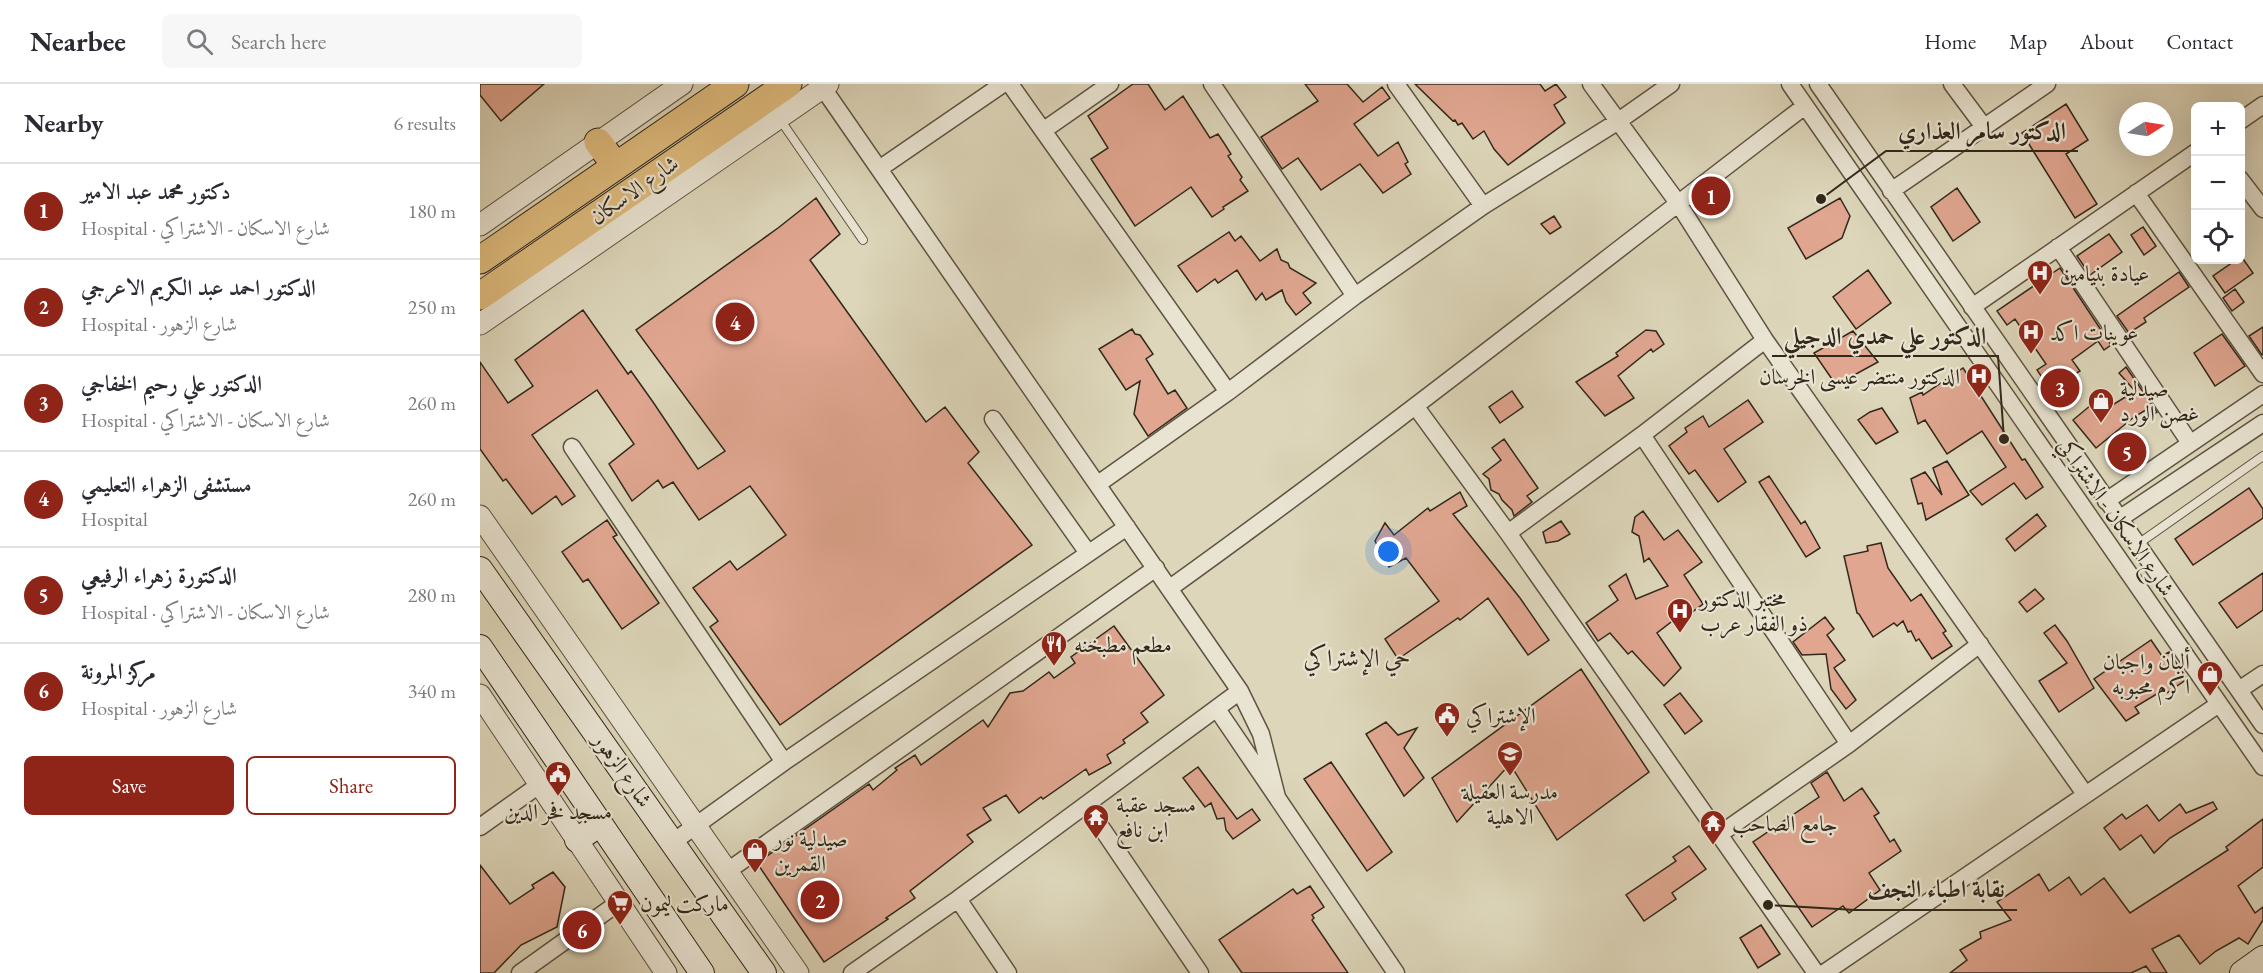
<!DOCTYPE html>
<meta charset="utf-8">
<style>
body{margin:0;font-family:"EB Garamond",Amiri,serif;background:#f7f7f7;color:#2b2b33}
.controls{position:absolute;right:18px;top:18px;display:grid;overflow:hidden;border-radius:9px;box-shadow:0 6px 24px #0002}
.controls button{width:54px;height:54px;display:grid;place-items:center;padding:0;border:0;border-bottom:2px solid #e1e1e2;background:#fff;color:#2b2b33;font:30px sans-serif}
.compass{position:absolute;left:1639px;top:18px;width:54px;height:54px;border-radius:50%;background:#fff;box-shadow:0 6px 24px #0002;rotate:78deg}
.you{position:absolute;left:909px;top:468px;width:21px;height:21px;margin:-15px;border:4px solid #fff;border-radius:50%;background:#1a73e8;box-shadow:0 0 0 9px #1a73e833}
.badge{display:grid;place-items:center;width:39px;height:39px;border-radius:50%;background:#8f2418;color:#fff;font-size:20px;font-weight:700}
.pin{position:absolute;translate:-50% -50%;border:3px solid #fff;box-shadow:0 2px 6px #0006}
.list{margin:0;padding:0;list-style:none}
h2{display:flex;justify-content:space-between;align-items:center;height:78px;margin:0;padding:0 24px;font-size:26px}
h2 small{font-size:20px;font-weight:400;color:#7c7c81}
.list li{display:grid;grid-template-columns:39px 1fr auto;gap:18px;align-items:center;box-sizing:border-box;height:96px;padding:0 24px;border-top:2px solid #e1e1e2}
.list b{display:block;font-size:22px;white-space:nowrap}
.list p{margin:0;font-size:20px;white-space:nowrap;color:#7c7c81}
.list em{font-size:20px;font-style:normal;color:#7c7c81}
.actions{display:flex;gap:12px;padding:18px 24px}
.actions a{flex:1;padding:14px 0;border:2px solid #8f2418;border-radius:9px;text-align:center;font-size:21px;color:#8f2418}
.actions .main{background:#8f2418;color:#fff}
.icon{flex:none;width:33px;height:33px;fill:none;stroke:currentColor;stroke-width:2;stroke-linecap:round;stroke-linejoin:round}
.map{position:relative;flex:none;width:1783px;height:889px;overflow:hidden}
header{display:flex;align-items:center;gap:36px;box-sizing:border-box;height:84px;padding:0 30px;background:#fff;border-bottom:2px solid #e1e1e2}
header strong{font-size:28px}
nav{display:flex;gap:33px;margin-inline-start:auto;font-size:21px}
.search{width:420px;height:54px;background:#f7f7f7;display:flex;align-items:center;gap:15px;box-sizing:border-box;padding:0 21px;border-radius:9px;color:#7c7c81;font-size:22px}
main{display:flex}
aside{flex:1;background:#fff}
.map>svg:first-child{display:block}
</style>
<header>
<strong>Nearbee</strong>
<div class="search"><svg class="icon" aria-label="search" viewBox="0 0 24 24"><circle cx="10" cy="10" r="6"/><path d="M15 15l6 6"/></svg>Search here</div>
<nav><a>Home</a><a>Map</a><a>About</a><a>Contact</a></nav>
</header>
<main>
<aside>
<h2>Nearby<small>6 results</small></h2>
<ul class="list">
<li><span class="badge">1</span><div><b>دكتور محمد عبد الامير</b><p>Hospital · شارع الاسكان - الاشتراكي</p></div><em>180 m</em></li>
<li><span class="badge">2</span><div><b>الدكتور احمد عبد الكريم الاعرجي</b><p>Hospital · شارع الزهور</p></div><em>250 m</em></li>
<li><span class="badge">3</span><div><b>الدكتور علي رحيم الخفاجي</b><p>Hospital · شارع الاسكان - الاشتراكي</p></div><em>260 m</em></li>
<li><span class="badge">4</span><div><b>مستشفى الزهراء التعليمي</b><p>Hospital</p></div><em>260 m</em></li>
<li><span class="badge">5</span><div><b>الدكتورة زهراء الرفيعي</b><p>Hospital · شارع الاسكان - الاشتراكي</p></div><em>280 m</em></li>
<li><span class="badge">6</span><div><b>مركز المرونة</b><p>Hospital · شارع الزهور</p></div><em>340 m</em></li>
</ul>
<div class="actions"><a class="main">Save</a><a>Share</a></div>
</aside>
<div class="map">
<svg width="1783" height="889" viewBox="0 0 1783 889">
<rect width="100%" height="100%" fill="#ddd6ba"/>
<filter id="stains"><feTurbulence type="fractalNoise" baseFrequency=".00333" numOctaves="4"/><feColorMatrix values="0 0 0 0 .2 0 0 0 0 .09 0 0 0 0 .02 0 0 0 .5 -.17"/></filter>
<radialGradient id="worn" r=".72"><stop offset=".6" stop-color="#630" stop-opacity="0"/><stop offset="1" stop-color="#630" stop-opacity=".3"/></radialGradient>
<path fill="#e0a690" stroke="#32281a" stroke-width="1.5" d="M0 0H64L21 37 0 11Z
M653 0H668L685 26 703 12 730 54 738 50 744 59 751 70 748 72 762 93 760 96 768 107 743 123 744 125 732 133 711 103 655 142 611 75 628 64 608 32Z
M825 0H867L883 18 902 3 910 14 874 40 898 72 918 58 928 78 925 80 931 90 903 109 880 80 841 106 818 74 802 85 781 53 838 17Z
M935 0H1060L1065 7 1076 0 1086 13 1074 21 1085 39 1028 81 1014 65 1004 47 993 55 982 39 978 41 975 36 973 37Z
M1586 20 1608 56 1586 70 1617 120 1595 134 1542 49Z
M1477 104 1500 138 1473 157 1451 123Z
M336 114 360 150 330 176 446 338 465 323 499 368 488 379 552 461 300 641 230 543 238 537 213 504 250 477 257 486 306 451 270 402 219 436 193 398 183 404 178 396 152 417 129 380 154 360 117 306 52 351 95 412 82 421 76 412 52 430 26 395 23 397 0 365V278L28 319 53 302 35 276 103 226 148 290 151 287 173 318 218 385 245 367 156 246 298 144Z
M1360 114 1370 132 1362 154 1326 175 1308 144Z
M1074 132 1081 143 1070 150 1061 140Z
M1663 143 1676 162 1664 171 1651 151Z
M749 148 755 157 761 152 780 177 797 165 801 176 808 179 810 184 836 199 823 209 831 219 816 231 806 218 802 206 786 216 782 209 776 216 757 186 738 199 735 195 717 208 698 182Z
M1629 150 1642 168 1610 191 1597 172Z
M1761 172 1773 189 1745 209 1733 192 1756 176H1761Z
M1580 184 1631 261 1624 266 1618 257 1592 276 1600 287 1570 305 1557 286 1566 280 1535 235 1527 241 1517 227Z
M1388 186 1411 219 1376 245 1353 213Z
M1699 188 1709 203 1664 234 1666 238 1649 249 1637 232Z
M1755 205 1764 218 1752 227 1743 214Z
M1783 243V270L1782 271 1769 252Z
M652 245 655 250 660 251 673 270 666 275 688 310 695 306 707 324 668 352 654 330 660 297 646 306 619 265Z
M1166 246 1176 247 1184 260 1173 268 1171 265 1138 292 1154 314 1125 332 1096 298 1138 272 1136 269Z
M1373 247 1398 278 1356 301 1334 269Z
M1742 250 1765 282 1735 302 1714 269Z
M1646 283 1677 328 1674 330 1669 324 1654 333 1616 364 1593 336 1623 311 1631 322 1655 307 1639 289Z
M1483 284 1542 376 1545 375 1563 403 1546 415 1534 399 1502 421 1490 407 1526 383 1502 347 1467 370 1445 336 1438 340 1430 314 1442 308 1443 311Z
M1032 307 1043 323 1020 339 1009 323Z
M1268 316 1283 338 1244 365 1266 398 1238 418 1215 386 1209 390 1189 362 1207 348 1205 344 1223 332 1229 343Z
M1402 324 1418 348 1396 360 1378 336 1390 328Z
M1024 355 1058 404 1047 412 1052 418 1034 432 1032 426 1022 416 1019 410 1011 406 1009 395 1003 390 1021 376 1012 364Z
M1467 377 1489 411 1446 436 1442 419 1438 420 1431 395 1445 388 1462 411 1453 384Z
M1289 392 1321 440 1325 437 1340 464 1326 473 1279 398Z
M1769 404 1783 425V434L1713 481 1695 455Z
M980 408 987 422 973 430 1040 514 1069 556 1048 571 1008 514 980 536 978 534 918 575 905 555 959 517 926 474 909 483 895 457 905 439 914 451 948 424 950 427Z
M1163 427 1184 456 1198 446 1222 478 1204 491 1223 520 1211 529 1208 525 1177 549 1201 584 1184 602 1152 567 1148 570 1130 549 1118 557 1106 539 1138 516 1129 502 1146 490 1156 515 1188 502 1169 474 1164 478 1159 452 1152 448 1155 433Z
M1557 430 1566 442 1535 467 1526 455Z
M127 436 137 451 133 453 179 519 142 545 108 495 103 498 82 468Z
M1081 437 1090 450 1078 457 1066 459 1063 448Z
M1401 459 1408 484 1431 517 1441 510 1466 547 1463 549 1472 562 1452 575 1439 555 1436 557 1431 547 1428 548 1423 537 1417 542 1414 539 1393 553 1379 530 1377 529 1364 472 1388 467 1387 462Z
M1783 489V526L1757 544 1739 519Z
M1555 505 1564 515 1547 528 1539 518Z
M1345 533 1354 545 1347 551 1365 576 1354 584 1376 616 1366 625 1351 605 1346 570 1322 571 1313 558Z
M1575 541 1587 557 1614 604 1579 628 1559 597 1587 579 1564 549Z
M634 542 684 611 661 629 668 638 643 656 645 659 627 671 631 679 609 691 606 685 563 715 561 713 539 729 526 711 503 724 511 736 487 751 493 758 430 807 435 814 406 834 408 835 344 878 277 779 389 700 393 706 417 686 415 684 435 671 441 681 503 636 508 643 530 609 543 607 569 588 574 594 595 579 591 573Z
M1671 556 1682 572 1689 568 1707 595 1687 609 1685 605 1655 623 1659 629 1646 637 1614 595Z
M1101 585 1169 688 1077 756 1030 680 977 738 952 694Z
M1200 609 1222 637 1205 650 1184 621Z
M906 638 918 651 937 644 924 664 944 694 924 712 886 650Z
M851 678 912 768 887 787 824 695Z
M718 683 757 735 772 725 780 736 753 755 746 746 744 734 737 735 731 719 725 723 703 694Z
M1347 688 1364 717 1382 704 1399 729 1394 732 1410 758 1414 755 1421 767 1389 789 1400 806 1369 829 1363 822 1332 843 1273 758 1339 713 1331 699Z
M1733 718 1737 725 1690 754 1674 769 1661 751 1640 766 1624 744 1642 730 1646 735 1667 721 1679 737 1700 720 1706 729Z
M1783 735V783L1758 802 1775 829 1783 823V836L1768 860 1759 854 1736 867 1720 880 1699 851 1672 865 1687 889H1671L1666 882 1651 889H1470L1487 876 1480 866 1501 854 1500 848 1531 836 1517 818 1559 790 1569 807 1589 793 1601 811 1624 794 1650 829 1748 766 1746 763Z
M1209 762 1226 785 1192 809 1196 815 1164 837 1146 811 1196 777 1193 773Z
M0 781 30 820 54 804 52 801 73 788 85 803 77 843 41 861 14 889H0Z
M830 802 844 823 832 831 834 834 832 836 868 889H762L739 856 813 805 817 810Z
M1281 841 1300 870 1278 884 1260 854Z"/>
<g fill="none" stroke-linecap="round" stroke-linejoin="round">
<g stroke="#5d5442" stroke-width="10">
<path id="service" d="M299 34 383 156
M1658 460 1783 372"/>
</g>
<g stroke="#5d5442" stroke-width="19">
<path id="minor" d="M530 0 748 308
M732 0 875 212
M916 0 1003 122
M1111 0 1198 119 1285 256 1605 710
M1310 0 1783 683
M1338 0 1783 641
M1472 0 1504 43
M343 4 760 607 781 650 797 713
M1760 37 1783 21
M564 46 630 0
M399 85 523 0
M1760 95 1783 125
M1411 107 1567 0
M1656 109 1783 290
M1578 163 1710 359
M1492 223 1716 68
M936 323 1028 449 1336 889
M513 335 608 469
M1162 351 1369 660
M92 363 304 678
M618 400 748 308 875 212 1003 122 1137 38 1191 0
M1626 417 1783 310
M1639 435 1783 339
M1028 449 1162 351 1285 256
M690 504C906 349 1114 183 1325 22
M1759 606 1783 590
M737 625 916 889
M606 721 720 889
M0 743 59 701
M1240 750 1369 660 1500 560
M193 758 304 678 647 443
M249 786 676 484
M478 815 528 889
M40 889 138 819
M372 889 478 815 760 607
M1344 889 1739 620"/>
</g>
<g stroke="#5d5442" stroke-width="23">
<path id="tertiary" d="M0 141 202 0
M0 240 348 0
M0 432 318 889
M0 611 186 889"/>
</g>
<g stroke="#32281a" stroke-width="26">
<path id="secondary" d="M0 485 284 889
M0 563 222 889
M97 756 120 740
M1762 889 1783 874"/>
</g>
<g stroke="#32281a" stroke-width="29">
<path id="primary" d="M118 58 136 82
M0 176 255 0
M0 212 308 0"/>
</g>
<use href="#service" stroke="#e9e4d2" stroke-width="8"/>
<use href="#minor" stroke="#e9e4d2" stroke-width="16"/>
<use href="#tertiary" stroke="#e9e4d2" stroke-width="21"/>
<use href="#secondary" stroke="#e9e4d2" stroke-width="24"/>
<use href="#primary" stroke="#debb7d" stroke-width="27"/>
</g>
<defs>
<g id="hospital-pin" transform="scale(1.35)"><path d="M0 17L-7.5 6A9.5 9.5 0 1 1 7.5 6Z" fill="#8f2418" stroke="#e9e4d2"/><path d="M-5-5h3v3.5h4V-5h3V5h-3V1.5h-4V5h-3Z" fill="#fff"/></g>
<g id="shop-pin" transform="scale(1.35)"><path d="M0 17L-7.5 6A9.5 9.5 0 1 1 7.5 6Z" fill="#8f2418" stroke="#e9e4d2"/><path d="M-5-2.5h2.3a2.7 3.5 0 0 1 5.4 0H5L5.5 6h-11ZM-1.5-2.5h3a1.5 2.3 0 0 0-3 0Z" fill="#fff"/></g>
<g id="restaurant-pin" transform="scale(1.35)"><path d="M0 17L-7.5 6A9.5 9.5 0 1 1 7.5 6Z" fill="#8f2418" stroke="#e9e4d2"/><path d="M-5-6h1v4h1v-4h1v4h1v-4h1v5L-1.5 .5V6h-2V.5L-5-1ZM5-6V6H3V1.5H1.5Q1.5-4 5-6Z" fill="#fff"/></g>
<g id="civic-pin" transform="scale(1.35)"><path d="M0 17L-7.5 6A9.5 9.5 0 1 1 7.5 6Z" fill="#8f2418" stroke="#e9e4d2"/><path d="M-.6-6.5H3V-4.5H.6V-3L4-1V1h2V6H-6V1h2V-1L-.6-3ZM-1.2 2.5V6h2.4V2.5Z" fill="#fff"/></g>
<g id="school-pin" transform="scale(1.35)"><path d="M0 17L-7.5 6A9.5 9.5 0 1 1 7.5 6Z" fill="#8f2418" stroke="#e9e4d2"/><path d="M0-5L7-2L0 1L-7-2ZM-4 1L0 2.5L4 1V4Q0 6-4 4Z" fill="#fff"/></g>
<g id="temple-pin" transform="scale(1.35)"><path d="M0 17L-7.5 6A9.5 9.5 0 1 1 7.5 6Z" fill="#8f2418" stroke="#e9e4d2"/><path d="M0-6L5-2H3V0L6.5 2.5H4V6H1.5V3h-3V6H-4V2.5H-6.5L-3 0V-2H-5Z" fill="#fff"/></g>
<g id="supermarket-pin" transform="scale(1.35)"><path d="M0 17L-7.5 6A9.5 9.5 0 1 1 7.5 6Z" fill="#8f2418" stroke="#e9e4d2"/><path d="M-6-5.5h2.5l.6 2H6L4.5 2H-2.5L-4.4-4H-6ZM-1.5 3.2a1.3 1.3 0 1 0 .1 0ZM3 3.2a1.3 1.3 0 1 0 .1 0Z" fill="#fff"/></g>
</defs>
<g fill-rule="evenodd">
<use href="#hospital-pin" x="1560" y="189"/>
<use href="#hospital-pin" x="1551" y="248"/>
<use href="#hospital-pin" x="1499" y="292"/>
<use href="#shop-pin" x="1621" y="317"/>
<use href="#hospital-pin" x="1200" y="527"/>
<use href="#restaurant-pin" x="574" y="560"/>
<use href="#shop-pin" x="1730" y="590"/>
<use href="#civic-pin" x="967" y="631"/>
<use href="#school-pin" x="1030" y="670"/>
<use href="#civic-pin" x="78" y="690"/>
<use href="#temple-pin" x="616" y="733"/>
<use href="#temple-pin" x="1233" y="739"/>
<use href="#shop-pin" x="275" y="767"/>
<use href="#supermarket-pin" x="140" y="819"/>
</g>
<g text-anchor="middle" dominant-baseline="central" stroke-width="4.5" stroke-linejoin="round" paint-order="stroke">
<g font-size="22" fill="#32281a" stroke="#e9e4d2">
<text transform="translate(154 106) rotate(-35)">شارع الاسكان</text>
<text transform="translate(1636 433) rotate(55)">شارع الاسكان - الاشتراكي</text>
<text transform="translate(143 686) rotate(55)">شارع الزهور</text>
</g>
<g font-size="22" fill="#32281a" stroke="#e9e4d2" text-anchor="start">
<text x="1580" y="189">عيادة بنيامين</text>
<text x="1570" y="248">عوينات اكد</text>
<text x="1480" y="292" text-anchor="end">الدكتور منتضر عيسى الخرسان</text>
<text x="1640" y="304">صيدلية<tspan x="1640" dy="25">غصن الورد</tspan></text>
<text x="1220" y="514">مختبر الدكتور<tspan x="1220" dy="25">ذو الفقار عرب</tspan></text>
<text x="594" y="560">مطعم مطبخنه</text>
<text x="1710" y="577" text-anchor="end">ألبان واجبان<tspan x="1710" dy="25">اكرم محبوبه</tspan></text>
<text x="986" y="631">الإشتراكي</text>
<text x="1030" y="707" text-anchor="middle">مدرسة العقيلة<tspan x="1030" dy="25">الاهلية</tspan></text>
<text x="636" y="720">مسجد عقبة<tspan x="636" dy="25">ابن نافع</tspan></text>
<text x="78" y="727" text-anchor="middle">مسجد فخر الدين</text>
<text x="1252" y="739">جامع الصاحب</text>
<text x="294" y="754">صيدلية نور<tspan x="294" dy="25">القمرين</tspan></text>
<text x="160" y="819">ماركت ليمون</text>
</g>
<g font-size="24" fill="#32281a" stroke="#e9e4d2">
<text x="877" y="573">حي الإشتراكي</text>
</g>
</g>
<path fill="none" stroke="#32281a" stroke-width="2" d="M1341 115L1406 67H1598M1524 355L1518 272H1292M1288 821L1375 826H1537"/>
<g fill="#32281a" stroke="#e9e4d2" stroke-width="2">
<circle cx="1341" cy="115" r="6"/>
<circle cx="1524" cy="355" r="6"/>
<circle cx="1288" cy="821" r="6"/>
</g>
<g font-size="24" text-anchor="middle" font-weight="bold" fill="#32281a" stroke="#e9e4d2" stroke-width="4.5" stroke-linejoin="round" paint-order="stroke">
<text x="1502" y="55">الدكتور سامر العذاري</text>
<text x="1405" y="260">الدكتور علي حمدي الدجيلي</text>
<text x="1456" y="813">نقابة اطباء النجف</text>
</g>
<rect width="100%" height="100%" filter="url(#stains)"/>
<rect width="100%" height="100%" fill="url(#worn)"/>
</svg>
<div class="controls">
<button>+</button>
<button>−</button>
<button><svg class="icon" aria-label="locate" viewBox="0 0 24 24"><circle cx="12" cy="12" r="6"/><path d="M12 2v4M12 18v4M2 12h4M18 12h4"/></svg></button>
</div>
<svg class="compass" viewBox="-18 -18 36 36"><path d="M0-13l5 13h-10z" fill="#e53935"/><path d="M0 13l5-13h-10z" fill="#7c7c81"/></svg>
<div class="you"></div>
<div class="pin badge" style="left:1231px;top:112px">1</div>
<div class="pin badge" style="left:340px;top:816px">2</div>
<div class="pin badge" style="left:1580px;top:304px">3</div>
<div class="pin badge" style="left:255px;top:238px">4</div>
<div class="pin badge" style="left:1647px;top:368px">5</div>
<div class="pin badge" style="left:102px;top:846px">6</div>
</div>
</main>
